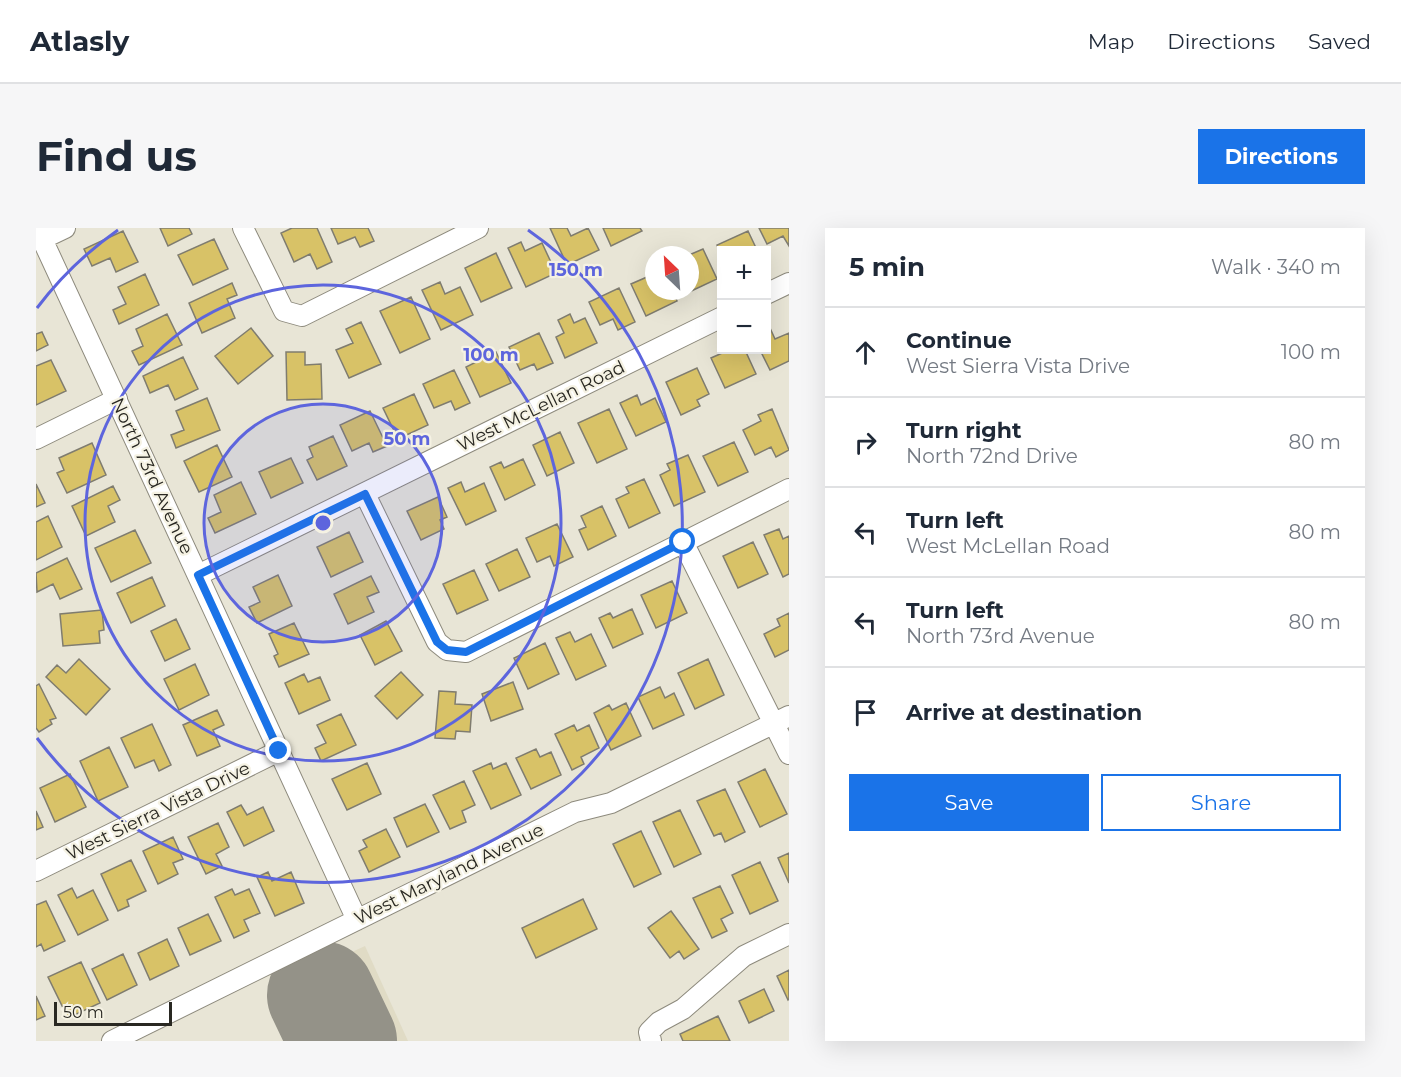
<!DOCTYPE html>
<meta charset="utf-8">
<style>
body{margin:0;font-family:Montserrat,sans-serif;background:#f6f6f7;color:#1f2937}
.controls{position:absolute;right:18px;top:18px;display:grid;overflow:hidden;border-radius:0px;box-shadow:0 6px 24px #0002}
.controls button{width:54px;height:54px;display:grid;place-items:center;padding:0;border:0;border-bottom:2px solid #e0e1e3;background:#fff;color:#1f2937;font:30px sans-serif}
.compass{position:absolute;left:609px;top:18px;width:54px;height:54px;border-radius:50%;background:#fff;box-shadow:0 6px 24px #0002;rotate:335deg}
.scale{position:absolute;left:18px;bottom:15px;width:118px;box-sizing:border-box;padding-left:6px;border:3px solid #292822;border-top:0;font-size:16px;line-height:21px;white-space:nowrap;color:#292822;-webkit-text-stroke:4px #f5f2e3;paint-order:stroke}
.stop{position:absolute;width:18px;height:18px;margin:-14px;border:4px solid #1a73e8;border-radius:50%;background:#fff}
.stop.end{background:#1a73e8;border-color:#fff;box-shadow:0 2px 6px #0008}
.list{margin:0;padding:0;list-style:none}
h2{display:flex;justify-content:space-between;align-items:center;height:78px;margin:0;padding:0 24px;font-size:26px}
h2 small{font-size:20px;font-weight:400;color:#747a83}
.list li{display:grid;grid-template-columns:39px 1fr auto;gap:18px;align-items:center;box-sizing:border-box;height:90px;padding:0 24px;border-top:2px solid #e0e1e3}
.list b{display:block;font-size:22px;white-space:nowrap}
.list p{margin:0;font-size:20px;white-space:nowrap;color:#747a83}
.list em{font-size:20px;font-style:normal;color:#747a83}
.actions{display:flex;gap:12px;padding:18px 24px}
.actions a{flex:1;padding:14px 0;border:2px solid #1a73e8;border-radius:0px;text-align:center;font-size:21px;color:#1a73e8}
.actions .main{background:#1a73e8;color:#fff}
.icon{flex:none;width:33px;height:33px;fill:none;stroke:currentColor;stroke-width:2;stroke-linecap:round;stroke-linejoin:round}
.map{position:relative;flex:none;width:753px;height:813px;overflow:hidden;border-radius:0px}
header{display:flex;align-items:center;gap:36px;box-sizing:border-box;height:84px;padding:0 30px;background:#fff;border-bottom:2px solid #e0e1e3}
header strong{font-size:28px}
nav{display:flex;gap:33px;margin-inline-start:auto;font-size:21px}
.intro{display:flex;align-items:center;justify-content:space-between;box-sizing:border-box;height:144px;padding:0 36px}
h1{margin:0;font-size:42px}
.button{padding:15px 27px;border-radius:0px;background:#1a73e8;color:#fff;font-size:21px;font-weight:700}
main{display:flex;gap:36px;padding:0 36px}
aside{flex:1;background:#fff;border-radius:0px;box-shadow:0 6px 24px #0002}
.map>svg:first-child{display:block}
</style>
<header>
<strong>Atlasly</strong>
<nav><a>Map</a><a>Directions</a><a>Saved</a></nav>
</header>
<div class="intro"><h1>Find us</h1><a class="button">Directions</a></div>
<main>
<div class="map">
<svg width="753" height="813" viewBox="0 0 753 813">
<rect width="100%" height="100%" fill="#e8e5d6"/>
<path fill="#e0dbc5" d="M329 718 372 813H282L255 752Z"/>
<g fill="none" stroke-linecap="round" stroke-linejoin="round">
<path stroke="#949288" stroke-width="108" d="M285 767 307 813"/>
</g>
<path fill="#d8c267" stroke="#7f7c6f" stroke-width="1.5" d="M124 0H153L156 6 132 18Z
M256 0H281L296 34 281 41 274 26 258 34 245 5Z
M295 0H332L338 13 324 19 319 9 302 16Z
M514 0H531L535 8 552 0 563 22 531 37Z
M567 0H604L606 3 575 18Z
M723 0H753V18L747 8 731 16Z
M87 3 102 34 80 44 74 30 56 38 48 21Z
M712 3 721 22H686V28L681 17Z
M178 11 192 41 157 57 142 27Z
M485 14 489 23 506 15 520 45 490 59 472 20Z
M667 21 681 51 651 65 654 63 653 27Z
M460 25 476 60 445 74 429 40Z
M109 46 123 77 83 96 77 82 90 76 82 59Z
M618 46V63H636L641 73 610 88 595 56Z
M404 54 409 66 424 59 437 87 405 102 386 62Z
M196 55 201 67 191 71 199 90 166 105 153 75Z
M583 60 599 94 582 102 577 91 564 97 553 74Z
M375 69 394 111 364 125 344 83Z
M131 86 146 117 103 137 96 123 107 118 100 101Z
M534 86 538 95 549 90 561 115 529 130 520 109 528 105 522 92Z
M325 94 345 136 313 150 300 122 317 115 310 101Z
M215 100 237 128 202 156 179 128Z
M734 100 739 111 753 105V133L734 142 724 122H730V102Z
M6 104 12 117 0 123V106Z
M503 105 517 135 501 142 498 136 484 142 473 119Z
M693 122H709L720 146 689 160 675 130Z
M250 124H269V137L285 136 286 171 251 172Z
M460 124 475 155 444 169 430 139Z
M147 129 162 161 139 172 132 157 114 165 107 148Z
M15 132 30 163 0 177V138Z
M661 140 673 166 661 172 664 178 645 187 630 154Z
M418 142 434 175 419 182 415 173 398 180 387 156Z
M378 166 392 197 362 211 347 180Z
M601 167 605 177 619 170 630 194 600 208 584 175Z
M171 170 184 202 140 220 135 207 148 202 140 183Z
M573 181 591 221 561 235 542 195Z
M736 181 753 222 740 229 735 219 719 227 707 202 725 193 722 187Z
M334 183 351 218 337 224 333 215 316 223 304 197Z
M524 204 538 235 511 248 497 217Z
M297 208 311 238 281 252 271 232 277 229 273 219Z
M698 214 712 244 682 258 667 228Z
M56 215 70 247 31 265 21 245 28 242 23 230Z
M181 217 196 249 163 264 148 233Z
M652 227 669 264 638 278 624 247 634 242 631 236Z
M255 230 267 255 235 270 223 244Z
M487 231 499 257 469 272 454 239 465 234 468 240Z
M608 251 624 285 593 300 580 271 593 265 590 259Z
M205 254 220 286 179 305 172 290 185 284 178 267Z
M425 254 429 264 448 255 460 283 430 297 412 260Z
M0 256 9 275 0 279Z
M77 258 84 272 72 278 79 294 50 308 36 278Z
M402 269 411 289 404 292 408 301 385 312 371 283Z
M566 278 580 308 552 322 543 302 550 299 545 288Z
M12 288 26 319 0 332V294Z
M521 296 537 329 518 338 514 328 501 334 490 310Z
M743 301 747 311 753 308V346L747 349 728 307Z
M99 302 115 335 75 354 59 320Z
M313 304 327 334 295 349 281 319Z
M717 314 732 346 702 360 687 328Z
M481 321 494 349 463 363 450 336Z
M31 330 46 361 24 371 17 356 1 364 0 345Z
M438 342 452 372 421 386 407 356Z
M242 347 256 378 221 395 213 379 224 374 217 359Z
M335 348 343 364 331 369 338 384 312 396 298 366Z
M116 349 129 378 95 395 81 365Z
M636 353 651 385 620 400 605 367Z
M596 381 607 406 577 420 563 390 574 385 577 390Z
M66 382 68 402 63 403 64 415 27 418 24 386Z
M753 385V422L739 429 728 406 744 398 741 391Z
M140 391 154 421 129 433 115 403Z
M350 393 366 423 339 437 324 407Z
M258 395 273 426 243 439 238 428 242 426 233 406Z
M534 404 539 414 555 406 570 438 540 452 520 410Z
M509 415 523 446 492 461 478 430Z
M43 431 74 461 50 487 10 449 21 437 30 445Z
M672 431 688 467 659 481 642 445Z
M159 436 173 467 143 482 128 451Z
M365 444 387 467 361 491 339 468Z
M268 446 272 454 284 449 294 472 263 486 249 455Z
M477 454 487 481 455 493 446 466Z
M3 456 20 490 14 492 16 496 3 504 0 500V458Z
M624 459 629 470 638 465 648 487 617 501 602 469Z
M403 463 420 464 419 476 436 477 434 504 420 503 419 511 399 510Z
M590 475 605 508 575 522 558 485 573 477 576 482Z
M181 482 188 497 177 502 184 518 161 528 147 497Z
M305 486 320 517 285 533 279 520 290 515 281 497Z
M116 496 135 537 123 543 118 532 99 540 85 510Z
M538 497 541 503 553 497 563 520 545 529 548 536 536 542 519 506Z
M73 519 92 559 62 573 44 533Z
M500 521 504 529 515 524 525 547 495 561 480 530Z
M331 535 345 566 311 582 296 551Z
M455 535 457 541 470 535 485 567 455 581 437 543Z
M729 541 751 586 724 599 702 554Z
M34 546 50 579 19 594 4 560Z
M428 553 439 577 426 583 430 594 414 601 397 567Z
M689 561 709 604 689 614 685 605 678 608 661 573Z
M389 576 403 604 371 619 358 590Z
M205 577 211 587 227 579 238 603 208 618 191 584Z
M644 582 665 626 638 639 617 594Z
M0 583 7 599 0 602Z
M182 595 193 619 180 626 186 638 170 646 152 609Z
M350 601 364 629 333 644 323 623 331 619 327 612Z
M605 603 625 646 598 659 577 616Z
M137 609 147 631 137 635 142 646 122 656 107 623Z
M753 625V655L742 630Z
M95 632 110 663 91 672 93 678 82 683 65 646Z
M724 634 742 673 714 686 696 647Z
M232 644 236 653 255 644 268 675 239 688 221 649Z
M684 658 697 685 685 691 691 703 676 710 657 670Z
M36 660 41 670 57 662 72 692 42 707 22 667Z
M196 661 199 667 213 661 224 685 208 692 213 703 198 710 179 669Z
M547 671 561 701 500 730 486 700Z
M10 673 29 713 8 723 5 716 0 719V677Z
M635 683 663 721 648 731 643 723 634 730 612 700Z
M172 686 185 713 154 727 142 700Z
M131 711 143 738 114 752 102 725Z
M87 726 101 757 71 772 56 741Z
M45 734 64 775 32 790 12 749Z
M753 742V771L752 772 741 748Z
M728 761 738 783 713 795 703 773Z
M0 768 9 788 0 792Z
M682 788 694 813H647L644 806Z"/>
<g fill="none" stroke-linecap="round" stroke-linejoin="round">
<g stroke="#8d8a7d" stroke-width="22">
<path id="minor" d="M1 0 321 692
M207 0 248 83 266 88 442 0
M6 11 29 0
M730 66 753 55
M0 211 81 171
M329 266 401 414 411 422 430 424 753 261
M647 314 753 526
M162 347 686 89
M0 643 243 523
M76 813 539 584 575 575 753 488
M615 813 613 804 623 794 647 781 708 728 753 706"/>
</g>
<use href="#minor" stroke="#fff" stroke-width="20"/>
</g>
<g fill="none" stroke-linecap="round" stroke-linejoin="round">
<path stroke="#1a73e8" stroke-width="8" d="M243 523 162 347 329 266 401 414 411 422 430 424 647 314"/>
</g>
<circle cx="287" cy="295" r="119" fill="#5d65dd" fill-opacity=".12"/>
<g fill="none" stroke="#5d65dd" stroke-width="3">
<circle cx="287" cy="295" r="119"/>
<circle cx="287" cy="295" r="238"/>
<path d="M1 80A358 358 0 0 1 82 2M492 2A358 358 0 1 1 1 510"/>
</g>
<g text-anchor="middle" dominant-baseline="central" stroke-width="4.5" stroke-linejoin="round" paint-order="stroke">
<g font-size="18" fill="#292822" stroke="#f5f2e3">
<text transform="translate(505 178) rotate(-26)">West McLellan Road</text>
<text transform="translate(116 248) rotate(65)">North 73rd Avenue</text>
<text transform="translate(122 583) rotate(-26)">West Sierra Vista Drive</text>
<text transform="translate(413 646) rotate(-26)">West Maryland Avenue</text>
</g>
</g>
<circle cx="287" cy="295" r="9" fill="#5d65dd" stroke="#f5f2e3" stroke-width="3"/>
<g font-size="18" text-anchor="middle" font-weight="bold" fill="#5d65dd" stroke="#f5f2e3" stroke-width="4.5" stroke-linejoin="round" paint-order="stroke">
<text x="540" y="48">150 m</text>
<text x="455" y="133">100 m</text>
<text x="371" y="217">50 m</text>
</g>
</svg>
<div class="controls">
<button>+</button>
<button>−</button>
</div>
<svg class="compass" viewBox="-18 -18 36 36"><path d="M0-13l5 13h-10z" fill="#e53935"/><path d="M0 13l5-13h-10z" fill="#747a83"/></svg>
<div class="scale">50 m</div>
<div class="stop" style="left:647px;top:314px"></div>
<div class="stop end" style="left:243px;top:523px"></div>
</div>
<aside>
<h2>5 min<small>Walk · 340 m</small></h2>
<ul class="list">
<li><svg class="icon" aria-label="ahead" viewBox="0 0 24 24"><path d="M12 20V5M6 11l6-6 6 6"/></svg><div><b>Continue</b><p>West Sierra Vista Drive</p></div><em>100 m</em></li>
<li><svg class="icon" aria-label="right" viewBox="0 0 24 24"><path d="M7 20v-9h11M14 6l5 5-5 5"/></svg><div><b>Turn right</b><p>North 72nd Drive</p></div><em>80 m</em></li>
<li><svg class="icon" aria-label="left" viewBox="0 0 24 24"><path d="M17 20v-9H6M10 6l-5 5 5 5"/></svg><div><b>Turn left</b><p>West McLellan Road</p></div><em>80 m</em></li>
<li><svg class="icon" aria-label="left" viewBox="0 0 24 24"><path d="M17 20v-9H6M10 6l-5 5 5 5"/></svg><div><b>Turn left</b><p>North 73rd Avenue</p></div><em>80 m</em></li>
<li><svg class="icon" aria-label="arrive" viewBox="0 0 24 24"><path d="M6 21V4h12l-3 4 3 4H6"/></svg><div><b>Arrive at destination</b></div></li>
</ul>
<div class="actions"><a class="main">Save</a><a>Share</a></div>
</aside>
</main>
